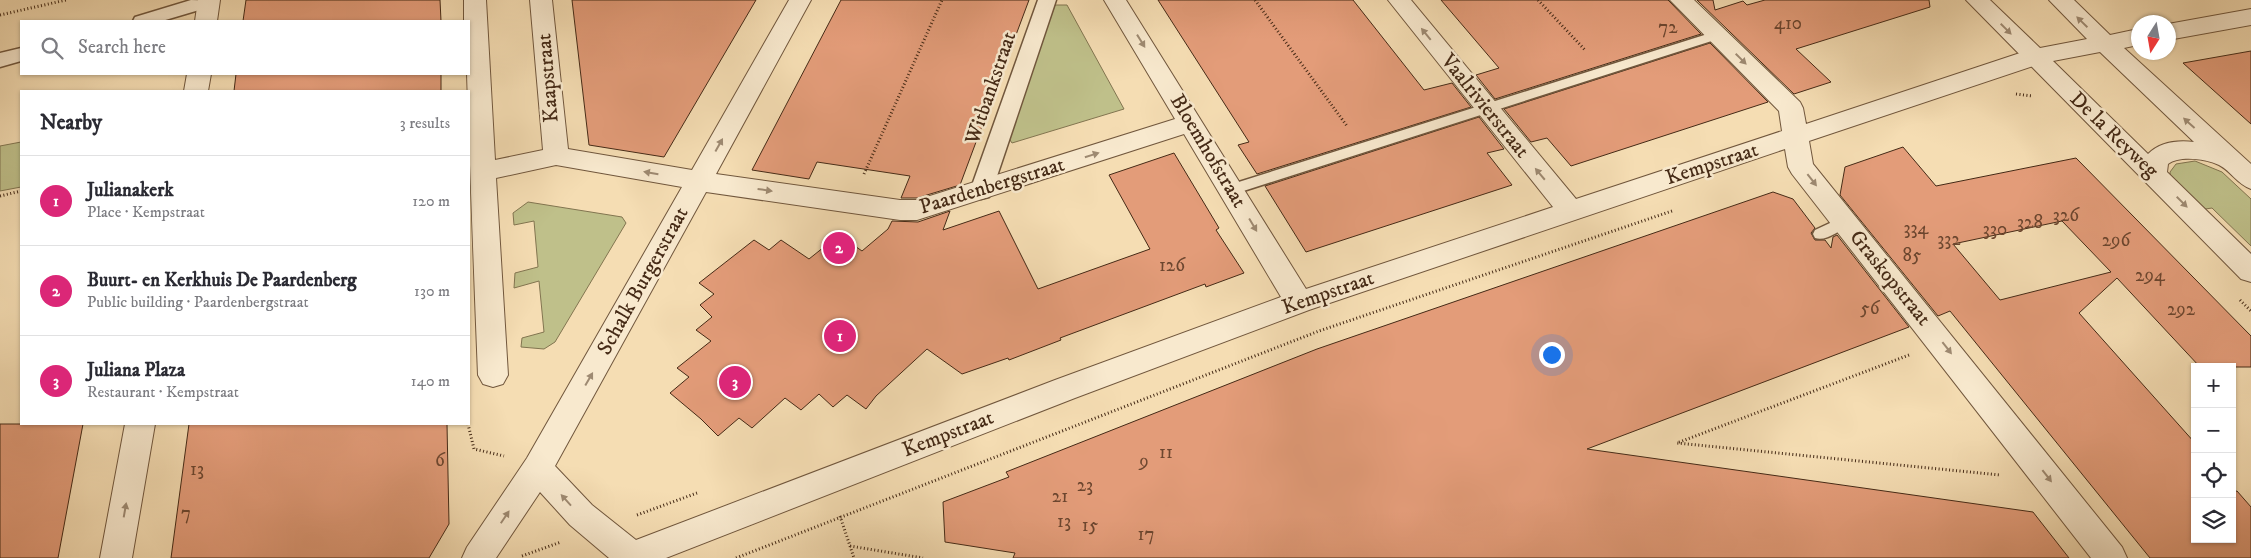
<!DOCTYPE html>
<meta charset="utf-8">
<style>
body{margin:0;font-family:"IM FELL DW Pica",serif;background:#f7f7f7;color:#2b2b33}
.controls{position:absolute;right:15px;bottom:15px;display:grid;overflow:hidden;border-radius:0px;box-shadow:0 1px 4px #0004}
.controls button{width:45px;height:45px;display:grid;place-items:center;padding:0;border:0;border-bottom:1px solid #e1e1e2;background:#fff;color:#2b2b33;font:25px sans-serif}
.compass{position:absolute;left:2131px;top:15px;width:45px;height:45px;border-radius:50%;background:#fff;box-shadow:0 1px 4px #0004;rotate:191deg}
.you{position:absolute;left:1551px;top:354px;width:18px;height:18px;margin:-12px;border:4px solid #fff;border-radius:50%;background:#1a73e8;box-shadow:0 0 0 8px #1a73e833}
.badge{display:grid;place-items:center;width:32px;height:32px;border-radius:50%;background:#db2777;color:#fff;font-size:16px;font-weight:700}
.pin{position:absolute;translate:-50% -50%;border:2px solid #fff;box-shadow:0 1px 5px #0006}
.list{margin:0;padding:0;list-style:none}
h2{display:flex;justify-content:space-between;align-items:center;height:65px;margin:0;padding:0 20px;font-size:21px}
h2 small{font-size:16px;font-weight:400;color:#7c7c81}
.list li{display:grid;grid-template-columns:32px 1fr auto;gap:15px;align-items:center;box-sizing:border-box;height:90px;padding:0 20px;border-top:1px solid #e1e1e2}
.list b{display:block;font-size:19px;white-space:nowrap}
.list p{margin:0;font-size:16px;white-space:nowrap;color:#7c7c81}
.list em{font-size:16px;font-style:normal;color:#7c7c81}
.icon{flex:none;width:28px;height:28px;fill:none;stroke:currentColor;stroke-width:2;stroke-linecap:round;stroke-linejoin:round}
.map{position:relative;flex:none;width:2251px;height:558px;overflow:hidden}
.search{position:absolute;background:#fff;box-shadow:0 1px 4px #0004;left:20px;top:20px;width:450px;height:55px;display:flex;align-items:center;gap:12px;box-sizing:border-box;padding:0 18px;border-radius:0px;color:#7c7c81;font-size:19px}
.panel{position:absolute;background:#fff;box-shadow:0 1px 4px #0004;left:20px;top:90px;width:450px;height:335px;border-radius:0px}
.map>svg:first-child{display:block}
</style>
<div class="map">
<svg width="2251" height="558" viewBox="0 0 2251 558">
<rect width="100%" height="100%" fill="#f5ddb3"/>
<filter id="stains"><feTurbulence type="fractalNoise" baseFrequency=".004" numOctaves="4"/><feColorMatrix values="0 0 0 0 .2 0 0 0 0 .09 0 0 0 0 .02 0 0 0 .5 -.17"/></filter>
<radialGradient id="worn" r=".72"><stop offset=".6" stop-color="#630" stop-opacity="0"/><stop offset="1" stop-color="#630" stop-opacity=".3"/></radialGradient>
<path fill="#bfc08a" stroke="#827550" d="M1055 5H1067L1124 109 1012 143 1008 137Z
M21 142V187L0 191V146Z
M2195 161 2222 172 2251 199V246L2212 208 2199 210 2171 183 2170 172 2176 164Z
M528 202 622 217 626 223 555 342 544 349 521 347 522 338 544 332 539 281 514 288 515 273 538 267 534 221 514 225 513 213Z"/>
<path fill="#e39c79" stroke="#452a16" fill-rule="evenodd" d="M246 0H440L441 21H243Z
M572 0H756L664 157 589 145Z
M841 0H1029L960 185 917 198H901L910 176 817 162 809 179 752 170Z
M1158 0H1353L1424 90 1452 83 1471 107 1257 174 1238 145 1249 142Z
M1441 0H1668L1701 34 1495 99 1476 75 1499 68Z
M1697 0H1713L1715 10 1743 1 1747 5 1765 0H1929L1930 7 1796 49 1831 82 1794 94Z
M1710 43 1768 102 1571 166 1547 138 1531 142 1504 109Z
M2251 51V124L2183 63Z
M236 74H441V91H234Z
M1479 117 1504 149 1487 153 1512 185 1306 252 1265 186Z
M1903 147 1936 186 2076 158 2251 336V367H2200L2117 278 2079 313 2195 443V539H2232V492L2237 491 2251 507V558H2150L1950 311 1938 316 1840 195 1845 167ZM2062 221 2111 272 2000 300 1953 244Z
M1174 153 1219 228 1216 230 1244 273 1206 287 1205 284 1060 338 1061 340 1009 360 1008 358 962 374 927 349 876 396 866 409 847 395 833 407 819 394 801 410 785 398 752 428 739 418 718 436 701 419 670 393 689 377 677 368 711 341 696 330 712 317 700 305 714 294 699 283 754 240 769 250 781 240 809 259 839 235 862 251 888 229 892 221 918 222 950 211 943 230 999 211 1038 289 1150 249 1109 175Z
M1773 192 1793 199 1815 228 1811 233 1815 240H1825L1831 248 1833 237 1837 235 1909 327 1587 449 2033 512 2069 558H1013L1015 553 945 542 943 502 1009 477 1006 472 1317 349Z
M0 424H83L58 558H0Z
M189 424H447L449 524 429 558H171Z"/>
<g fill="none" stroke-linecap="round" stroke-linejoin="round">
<g stroke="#71573d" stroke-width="3">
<path id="service" d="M1717 31 1721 32 1723 35 1721 38 1231 195 1226 194 1224 190 1226 186Z
M1845 216 1850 217 1852 221 1850 225C1840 230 1826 242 1815 238L1813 234 1815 230Z"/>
</g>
<g stroke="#71573d" stroke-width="3">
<path id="pedestrian" d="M191 0 218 1 216 5 162 21H133L135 17Z
M1038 0H1056L992 191 989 197 981 199 973 197 970 191Z
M21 48V61L0 67V53Z"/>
</g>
<g stroke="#71573d" stroke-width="2">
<path id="minor" d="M198 0H220L217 21H195Z
M464 0H486L495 160 543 150 530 0H552L568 149 692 170 789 0H811L716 174 900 200H917L1175 119 1104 0H1126L1306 289 1553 207 1388 0H1411L1576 199 1782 131 1779 111 1670 0H1694L1800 102 1803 108 1806 124 2026 51 2034 49 2042 51 2046 57 2042 63 1809 141 1813 164 2122 547 2127 558H2091L1792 174 1788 167 1785 149 1309 310 1075 398 666 558H609L570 525 540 492 496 558H462L467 547 527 458 682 187 556 165 496 178 508 375 503 384 493 387 483 384 478 375C474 274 470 171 467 74H469V21H464ZM1184 134 1281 297 1055 380 636 540 592 505 555 466 706 192 900 220H917Z
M187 74H211L208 91H184Z
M125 424H155L132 558H100Z"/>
</g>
<g stroke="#71573d" stroke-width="2">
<path id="tertiary" d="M1966 0H1990L2040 48 2087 39 2049 0H2074L2110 35 2138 29V45L2124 48 2251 164V189C2237 184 2231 171 2219 165 2206 159 2180 155 2168 164L2167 172 2251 254V282L2241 279ZM2100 52 2194 142C2178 140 2160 142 2148 154L2053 61Z
M2251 9V25L2168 40V24Z"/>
</g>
<path stroke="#452a16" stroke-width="3" stroke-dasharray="1 2.5" stroke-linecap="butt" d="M1255 0 1347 126
M1538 0 1586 51
M0 15 66 0
M2016 94 2032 96
M864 174 942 0
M0 196 21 191
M2240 300 2251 311
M1909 355 1677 443 2000 475
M468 424 474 449 504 456
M637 515 697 493
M840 516 854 558
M850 546 923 558
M522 556 561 542
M736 558 1319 331 1672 211"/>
<use href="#service" fill="#f8e9ce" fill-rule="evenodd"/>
<use href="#pedestrian" fill="#f8e9ce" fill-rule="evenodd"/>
<use href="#minor" fill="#f8e9ce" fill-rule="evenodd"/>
<use href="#tertiary" fill="#f8e9ce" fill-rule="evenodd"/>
</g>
<defs><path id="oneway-solid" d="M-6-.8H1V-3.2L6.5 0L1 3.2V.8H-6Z" transform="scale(1.25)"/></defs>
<g fill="#9e8a72">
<use href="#oneway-solid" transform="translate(2082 22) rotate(-136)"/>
<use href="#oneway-solid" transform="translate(2006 29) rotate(45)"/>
<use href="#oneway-solid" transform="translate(1426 34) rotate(-129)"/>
<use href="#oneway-solid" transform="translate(1141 41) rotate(58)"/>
<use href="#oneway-solid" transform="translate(1741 59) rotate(45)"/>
<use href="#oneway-solid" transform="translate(2189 123) rotate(-138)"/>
<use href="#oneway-solid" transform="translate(719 145) rotate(-61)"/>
<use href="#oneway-solid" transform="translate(1092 155) rotate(-18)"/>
<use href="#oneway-solid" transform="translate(651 173) rotate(-170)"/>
<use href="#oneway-solid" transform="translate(1540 174) rotate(-130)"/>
<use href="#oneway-solid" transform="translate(1812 180) rotate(52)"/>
<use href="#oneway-solid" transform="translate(765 190) rotate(8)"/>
<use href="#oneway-solid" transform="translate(2182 202) rotate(45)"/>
<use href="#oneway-solid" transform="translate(1253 225) rotate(59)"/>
<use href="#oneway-solid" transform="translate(1947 348) rotate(52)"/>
<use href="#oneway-solid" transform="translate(589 379) rotate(-60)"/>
<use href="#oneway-solid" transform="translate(2047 476) rotate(52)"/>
<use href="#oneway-solid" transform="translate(566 500) rotate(-132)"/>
<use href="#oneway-solid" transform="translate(125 510) rotate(-80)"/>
<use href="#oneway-solid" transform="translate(505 517) rotate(-56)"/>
</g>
<g text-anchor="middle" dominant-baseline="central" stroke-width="5" stroke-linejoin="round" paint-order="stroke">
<g font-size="19" fill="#6c462f">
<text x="1788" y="23">410</text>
<text x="1668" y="27">72</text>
<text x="2066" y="215">326</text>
<text x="2030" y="222">328</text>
<text x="1916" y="228">334</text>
<text x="1995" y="229">330</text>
<text x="1949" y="239">332</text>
<text x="2116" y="240">296</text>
<text x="1912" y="255">85</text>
<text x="1172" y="265">126</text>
<text x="2150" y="275">294</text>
<text x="1870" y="308">56</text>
<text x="2181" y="309">292</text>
<text x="1166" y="452">11</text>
<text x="440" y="460">6</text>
<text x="1144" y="461">9</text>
<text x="197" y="469">13</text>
<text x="1085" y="485">23</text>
<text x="1060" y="496">21</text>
<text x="186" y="513">7</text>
<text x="1064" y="521">13</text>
<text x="1090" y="525">15</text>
<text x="1146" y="534">17</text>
</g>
<g font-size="21" fill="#452a16" stroke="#f8e9ce">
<text transform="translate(548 78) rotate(-95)">Kaapstraat</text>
<text transform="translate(991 88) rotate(-71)">Witbankstraat</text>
<text transform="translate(1485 106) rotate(51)">Vaalrivierstraat</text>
<text transform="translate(2114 135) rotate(44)">De la Reyweg</text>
<text transform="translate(1208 151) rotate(59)">Bloemhofstraat</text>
<text transform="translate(1712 164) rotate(-18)">Kempstraat</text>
<text transform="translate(992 186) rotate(-17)">Paardenbergstraat</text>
<text transform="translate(1890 278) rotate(51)">Graskopstraat</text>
<text transform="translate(643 281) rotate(-61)">Schalk Burgerstraat</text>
<text transform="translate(1328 293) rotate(-19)">Kempstraat</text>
<text transform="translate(948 434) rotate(-21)">Kempstraat</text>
</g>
</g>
<rect width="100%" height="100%" filter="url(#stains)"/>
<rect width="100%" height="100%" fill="url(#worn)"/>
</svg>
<div class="controls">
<button>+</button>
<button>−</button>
<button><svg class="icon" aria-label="locate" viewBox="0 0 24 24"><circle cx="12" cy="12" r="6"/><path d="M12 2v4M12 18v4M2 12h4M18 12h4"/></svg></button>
<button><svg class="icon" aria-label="layers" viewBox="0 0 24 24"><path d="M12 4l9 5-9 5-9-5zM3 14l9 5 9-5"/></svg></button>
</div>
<svg class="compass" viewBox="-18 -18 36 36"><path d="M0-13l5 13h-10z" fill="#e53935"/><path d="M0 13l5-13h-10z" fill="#7c7c81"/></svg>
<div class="you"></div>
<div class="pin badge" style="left:840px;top:336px">1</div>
<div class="pin badge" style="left:839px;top:248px">2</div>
<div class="pin badge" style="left:735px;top:382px">3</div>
<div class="search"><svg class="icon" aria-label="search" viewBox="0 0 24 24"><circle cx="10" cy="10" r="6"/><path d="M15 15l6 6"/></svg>Search here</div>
<section class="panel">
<h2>Nearby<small>3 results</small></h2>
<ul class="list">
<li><span class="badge">1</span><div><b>Julianakerk</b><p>Place · Kempstraat</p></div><em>120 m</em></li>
<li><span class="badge">2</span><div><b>Buurt- en Kerkhuis De Paardenberg</b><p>Public building · Paardenbergstraat</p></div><em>130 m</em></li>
<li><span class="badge">3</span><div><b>Juliana Plaza</b><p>Restaurant · Kempstraat</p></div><em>140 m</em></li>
</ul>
</section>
</div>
